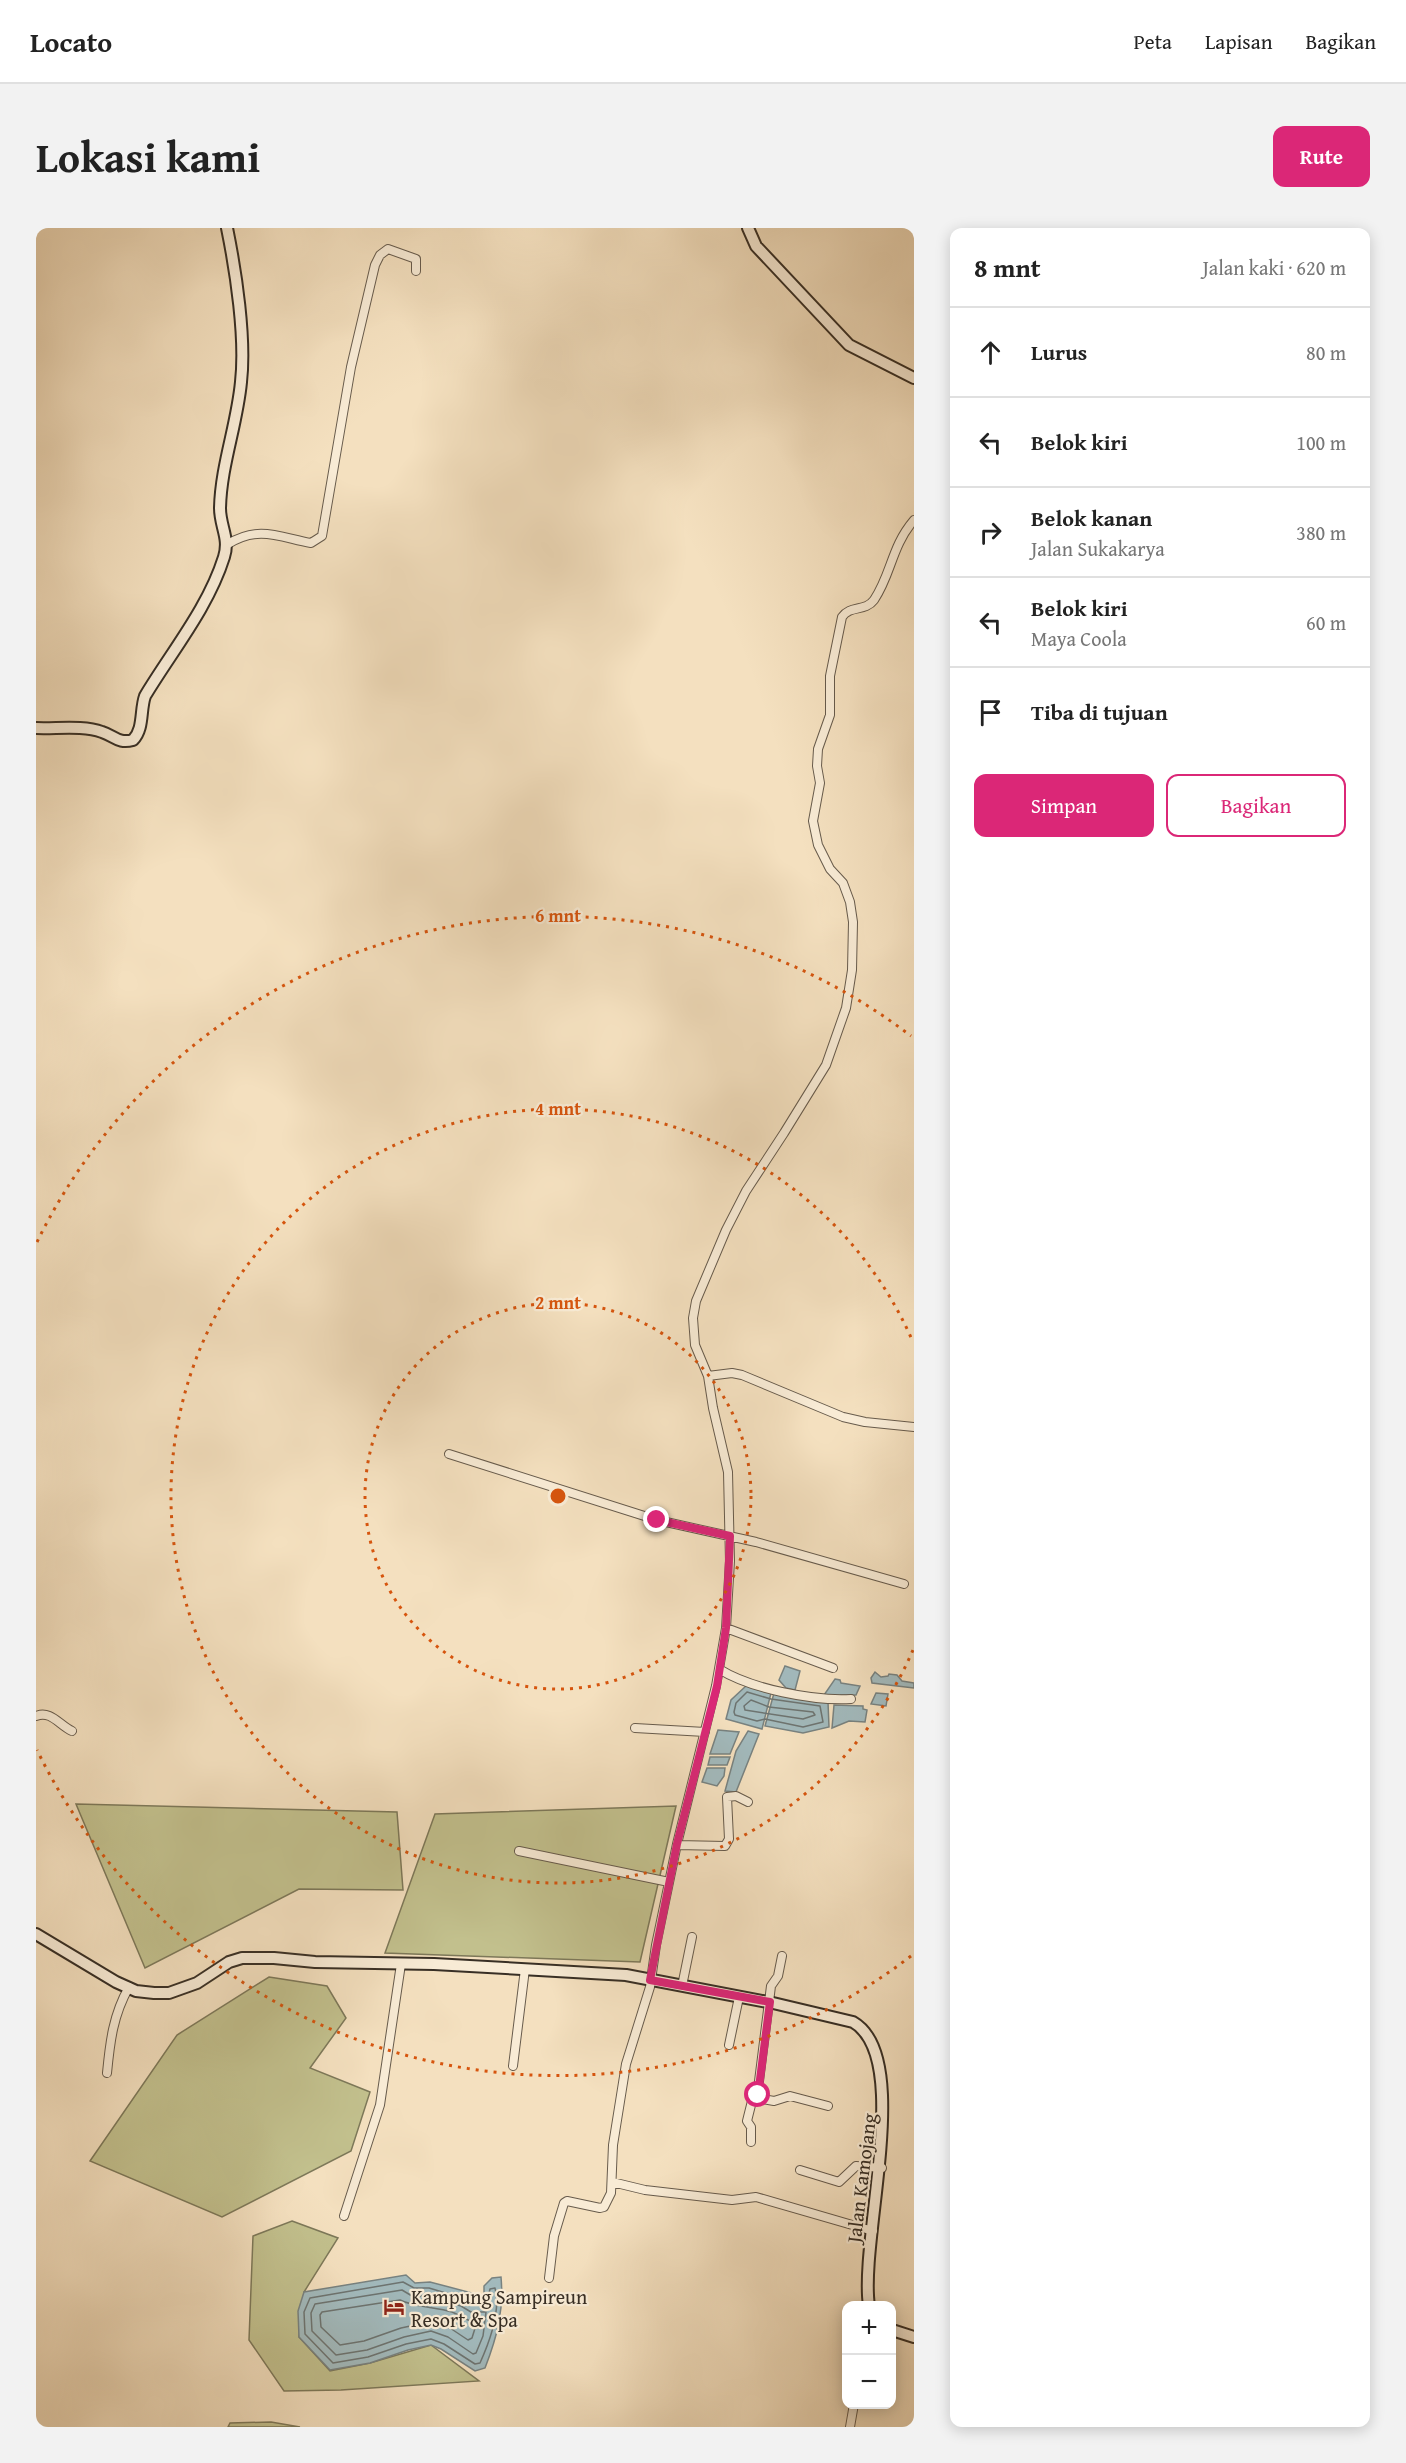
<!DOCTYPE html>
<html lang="id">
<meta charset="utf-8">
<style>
body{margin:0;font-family:"Gentium Book Plus",serif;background:#f2f2f2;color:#222}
.controls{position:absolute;right:18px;bottom:18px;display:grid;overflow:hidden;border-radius:12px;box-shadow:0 3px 15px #0003}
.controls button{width:54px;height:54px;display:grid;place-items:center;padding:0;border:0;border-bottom:2px solid #e0e0e0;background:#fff;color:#222;font:30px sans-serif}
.stop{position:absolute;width:18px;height:18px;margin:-14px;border:4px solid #db2777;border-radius:50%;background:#fff}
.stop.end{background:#db2777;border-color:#fff;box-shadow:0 2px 6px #0008}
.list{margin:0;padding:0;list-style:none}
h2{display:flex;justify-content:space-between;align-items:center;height:78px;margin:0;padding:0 24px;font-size:26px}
h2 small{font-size:20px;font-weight:400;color:#767676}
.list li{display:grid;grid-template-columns:39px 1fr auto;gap:18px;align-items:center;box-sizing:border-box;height:90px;padding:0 24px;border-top:2px solid #e0e0e0}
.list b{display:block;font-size:22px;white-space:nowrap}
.list p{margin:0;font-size:20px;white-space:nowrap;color:#767676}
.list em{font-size:20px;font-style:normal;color:#767676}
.actions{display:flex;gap:12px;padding:18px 24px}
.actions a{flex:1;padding:14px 0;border:2px solid #db2777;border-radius:12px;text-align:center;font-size:21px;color:#db2777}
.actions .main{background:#db2777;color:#fff}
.icon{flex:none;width:33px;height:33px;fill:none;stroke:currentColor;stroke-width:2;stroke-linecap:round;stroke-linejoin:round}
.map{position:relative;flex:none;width:878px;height:2199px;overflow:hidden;border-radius:12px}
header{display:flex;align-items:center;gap:36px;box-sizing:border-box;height:84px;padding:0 30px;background:#fff;border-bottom:2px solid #e0e0e0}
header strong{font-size:28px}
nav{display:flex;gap:33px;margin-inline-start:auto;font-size:21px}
.intro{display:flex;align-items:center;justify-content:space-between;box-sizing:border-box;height:144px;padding:0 36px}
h1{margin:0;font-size:42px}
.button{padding:15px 27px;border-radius:12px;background:#db2777;color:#fff;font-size:21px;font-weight:700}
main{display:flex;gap:36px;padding:0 36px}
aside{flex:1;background:#fff;border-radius:12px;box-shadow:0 3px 15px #0003}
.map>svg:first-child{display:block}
</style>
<header>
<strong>Locato</strong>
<nav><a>Peta</a><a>Lapisan</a><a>Bagikan</a></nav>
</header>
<div class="intro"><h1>Lokasi kami</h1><a class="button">Rute</a></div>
<main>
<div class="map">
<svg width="878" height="2199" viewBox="0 0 878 2199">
<rect width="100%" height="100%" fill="#f4e0bf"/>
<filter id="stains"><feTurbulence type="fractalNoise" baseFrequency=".00333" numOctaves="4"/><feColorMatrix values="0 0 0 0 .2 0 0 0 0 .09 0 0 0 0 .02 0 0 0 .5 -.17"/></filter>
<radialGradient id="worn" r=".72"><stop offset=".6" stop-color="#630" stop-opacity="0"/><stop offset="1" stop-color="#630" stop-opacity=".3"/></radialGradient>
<path fill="#c2c08d" stroke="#7d7859" stroke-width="1.5" d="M40 1576 361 1584 367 1662 263 1661 109 1740Z
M640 1578 604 1734 349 1725 399 1586Z
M233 1749 291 1758 310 1790 274 1840 334 1864 315 1923 186 1989 54 1933 141 1807Z
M256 1993 302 2010 268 2064 263 2109 294 2143 334 2135 395 2117 443 2153 305 2162 248 2163 213 2112 217 2008Z
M235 2194 264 2199H192L194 2195Z"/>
<path fill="#a2babd" stroke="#788280" stroke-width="1.5" d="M749 1438 764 1443 759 1462 750 1460 743 1452Z
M839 1444 845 1449 852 1448 853 1446 861 1447 866 1453 878 1455V1460L836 1455 835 1450Z
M799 1451 804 1452 805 1455 824 1458 820 1467H805L799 1470 788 1467Z
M711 1457 735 1465 726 1501 690 1491 695 1472Z
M738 1465 792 1474 793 1499 767 1505 729 1498Z
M840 1465 852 1466 850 1478 835 1476Z
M798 1477 827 1478V1481L831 1482 829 1494 813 1493 796 1500Z
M682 1502 703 1504 694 1526H674Z
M712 1503 723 1506 700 1564 689 1563 700 1523Z
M674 1529H694L691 1537H672Z
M671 1540H689L688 1548 681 1558 666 1554Z
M370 2047 379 2055 394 2054 436 2065 437 2071 448 2070V2058L456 2050 465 2049C468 2083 461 2109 449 2140L439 2143 405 2121 395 2117 372 2122 334 2135 294 2142 263 2109 262 2083 268 2064Z"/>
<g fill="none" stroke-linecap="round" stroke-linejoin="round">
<path stroke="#6d7471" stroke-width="1.5" d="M711 1464 735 1471 784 1478 787 1494 767 1499 729 1491 721 1493 699 1487 698 1484 700 1475Z
M715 1472 733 1479 777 1484 779 1487 767 1491 709 1482 708 1478Z
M367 2054 378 2060H393L430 2071 438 2077 451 2074 454 2061 459 2060C465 2083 454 2113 444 2135L439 2136 408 2116 395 2111 370 2116 332 2129 297 2135 269 2106 268 2084 274 2070Z
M366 2062 376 2068H391L425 2078 435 2084H450L447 2108 440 2125 437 2126 412 2109 395 2103 368 2109 331 2122 300 2127 276 2103 275 2085 279 2076Z
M364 2072C378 2079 400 2079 416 2084 424 2087 429 2092 438 2094L440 2097 436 2110 432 2112 414 2100 393 2094 365 2100 328 2113 304 2117 285 2099 284 2087 286 2084Z"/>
<g stroke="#675b4c" stroke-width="10">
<path id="street" d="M192 316C223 297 243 309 275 315L286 308 315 139 339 37 344 27 352 21 380 31V43
M672 1148 659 1117 657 1090 660 1073 690 1002 710 963 748 905 790 837 810 780 816 742 817 694 814 674 807 655 794 641 782 617 777 593 784 555 781 538 782 521 794 487V448L806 389C814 377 829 384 838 372 856 345 855 319 878 292
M413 1226 621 1292 720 1314 868 1356
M690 1400 797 1440
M683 1441C715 1461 777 1473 815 1471
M0 1488C15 1482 23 1497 36 1503
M599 1500 669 1504
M641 1617 689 1618 693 1611 691 1569 700 1568 712 1574
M483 1623 633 1654
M646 1758 656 1709
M693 1817 703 1769
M477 1838 489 1741
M71 1845C74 1814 77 1787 93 1759
M721 1870 738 1873 754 1868 792 1878
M715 1914V1899L711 1893 716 1873 721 1869 735 1758 742 1748 746 1728
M764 1942 803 1954 820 1938 846 1940
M576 1954 609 1962 696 1972 720 1969 837 2003
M308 1988 344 1877 365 1736
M513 2050 518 2008 528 1975 531 1973 564 1980 568 1979 575 1965 577 1917 590 1836 614 1759 620 1717 641 1616 680 1458 690 1400 694 1333 692 1244 677 1180 672 1148 696 1145 706 1147 807 1189 829 1194 878 1199
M814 2199 818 2176"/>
</g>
<g stroke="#382f25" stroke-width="14">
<path id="secondary" d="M712 0 720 18 813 117 878 150
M0 500C20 501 47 497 66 504 79 508 82 516 97 512 108 501 104 482 109 468 136 423 172 380 188 329 194 310 184 299 184 280 185 237 201 197 205 154 210 110 200 44 191 0
M0 1706 80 1754 100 1763 118 1765H133L161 1755 193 1734 206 1730H238L279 1734 398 1736 590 1747 737 1775 817 1794C878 1829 823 2011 833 2078
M856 2102 878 2109"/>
</g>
<use href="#street" stroke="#f8ebd5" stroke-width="8"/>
<use href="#secondary" stroke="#f8ebd5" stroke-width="10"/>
</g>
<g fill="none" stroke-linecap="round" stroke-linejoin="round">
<path stroke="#db2777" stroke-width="8" d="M621 1292 694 1308 690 1400 681 1458 641 1616 614 1752 734 1774 722 1867"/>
</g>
<g fill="none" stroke="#d6550e" stroke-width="3" stroke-dasharray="3 6">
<circle cx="522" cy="1268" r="193"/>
<path d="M877 1422A387 387 0 1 1 877 1114"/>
<path d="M875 1728A580 580 0 0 1 1 1522M1 1014A580 580 0 0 1 875 808"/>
</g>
<defs>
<g id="hotel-bare" transform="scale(1.62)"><path d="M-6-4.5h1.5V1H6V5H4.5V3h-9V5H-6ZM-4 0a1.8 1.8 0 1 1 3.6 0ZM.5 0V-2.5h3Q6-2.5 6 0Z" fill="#8f2418" stroke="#f8ebd5" stroke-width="2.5" paint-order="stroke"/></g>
</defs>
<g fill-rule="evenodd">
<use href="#hotel-bare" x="358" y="2079"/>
</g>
<g text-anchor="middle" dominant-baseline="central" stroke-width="4.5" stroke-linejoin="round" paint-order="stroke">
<g font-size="20" fill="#382f25" stroke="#f8ebd5">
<text transform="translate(825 1950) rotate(-83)">Jalan Kamojang</text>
</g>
<g font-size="20" fill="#382f25" stroke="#f8ebd5" text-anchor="start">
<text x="375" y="2068">Kampung Sampireun<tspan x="375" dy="23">Resort &amp; Spa</tspan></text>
</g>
</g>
<circle cx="522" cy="1268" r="9" fill="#d6550e" stroke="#f8ebd5" stroke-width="3"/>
<g font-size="18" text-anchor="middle" font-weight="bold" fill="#d6550e" stroke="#f8ebd5" stroke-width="4.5" stroke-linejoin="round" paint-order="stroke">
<text x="522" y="694">6 mnt</text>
<text x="522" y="887">4 mnt</text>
<text x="522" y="1081">2 mnt</text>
</g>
<rect width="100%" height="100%" filter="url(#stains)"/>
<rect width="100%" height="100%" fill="url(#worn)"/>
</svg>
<div class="controls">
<button>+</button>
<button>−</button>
</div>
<div class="stop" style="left:722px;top:1867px"></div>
<div class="stop end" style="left:621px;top:1292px"></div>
</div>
<aside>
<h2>8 mnt<small>Jalan kaki · 620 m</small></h2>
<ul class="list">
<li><svg class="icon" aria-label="ahead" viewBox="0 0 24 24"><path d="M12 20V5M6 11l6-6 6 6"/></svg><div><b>Lurus</b></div><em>80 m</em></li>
<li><svg class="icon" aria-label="left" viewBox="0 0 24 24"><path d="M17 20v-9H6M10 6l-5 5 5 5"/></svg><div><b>Belok kiri</b></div><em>100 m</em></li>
<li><svg class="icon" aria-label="right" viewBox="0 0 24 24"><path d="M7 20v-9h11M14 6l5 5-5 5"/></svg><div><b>Belok kanan</b><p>Jalan Sukakarya</p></div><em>380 m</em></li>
<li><svg class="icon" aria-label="left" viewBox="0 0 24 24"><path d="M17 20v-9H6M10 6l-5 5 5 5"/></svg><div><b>Belok kiri</b><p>Maya Coola</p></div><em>60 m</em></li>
<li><svg class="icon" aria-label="arrive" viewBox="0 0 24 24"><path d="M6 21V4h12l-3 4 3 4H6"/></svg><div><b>Tiba di tujuan</b></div></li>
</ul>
<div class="actions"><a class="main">Simpan</a><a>Bagikan</a></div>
</aside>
</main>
